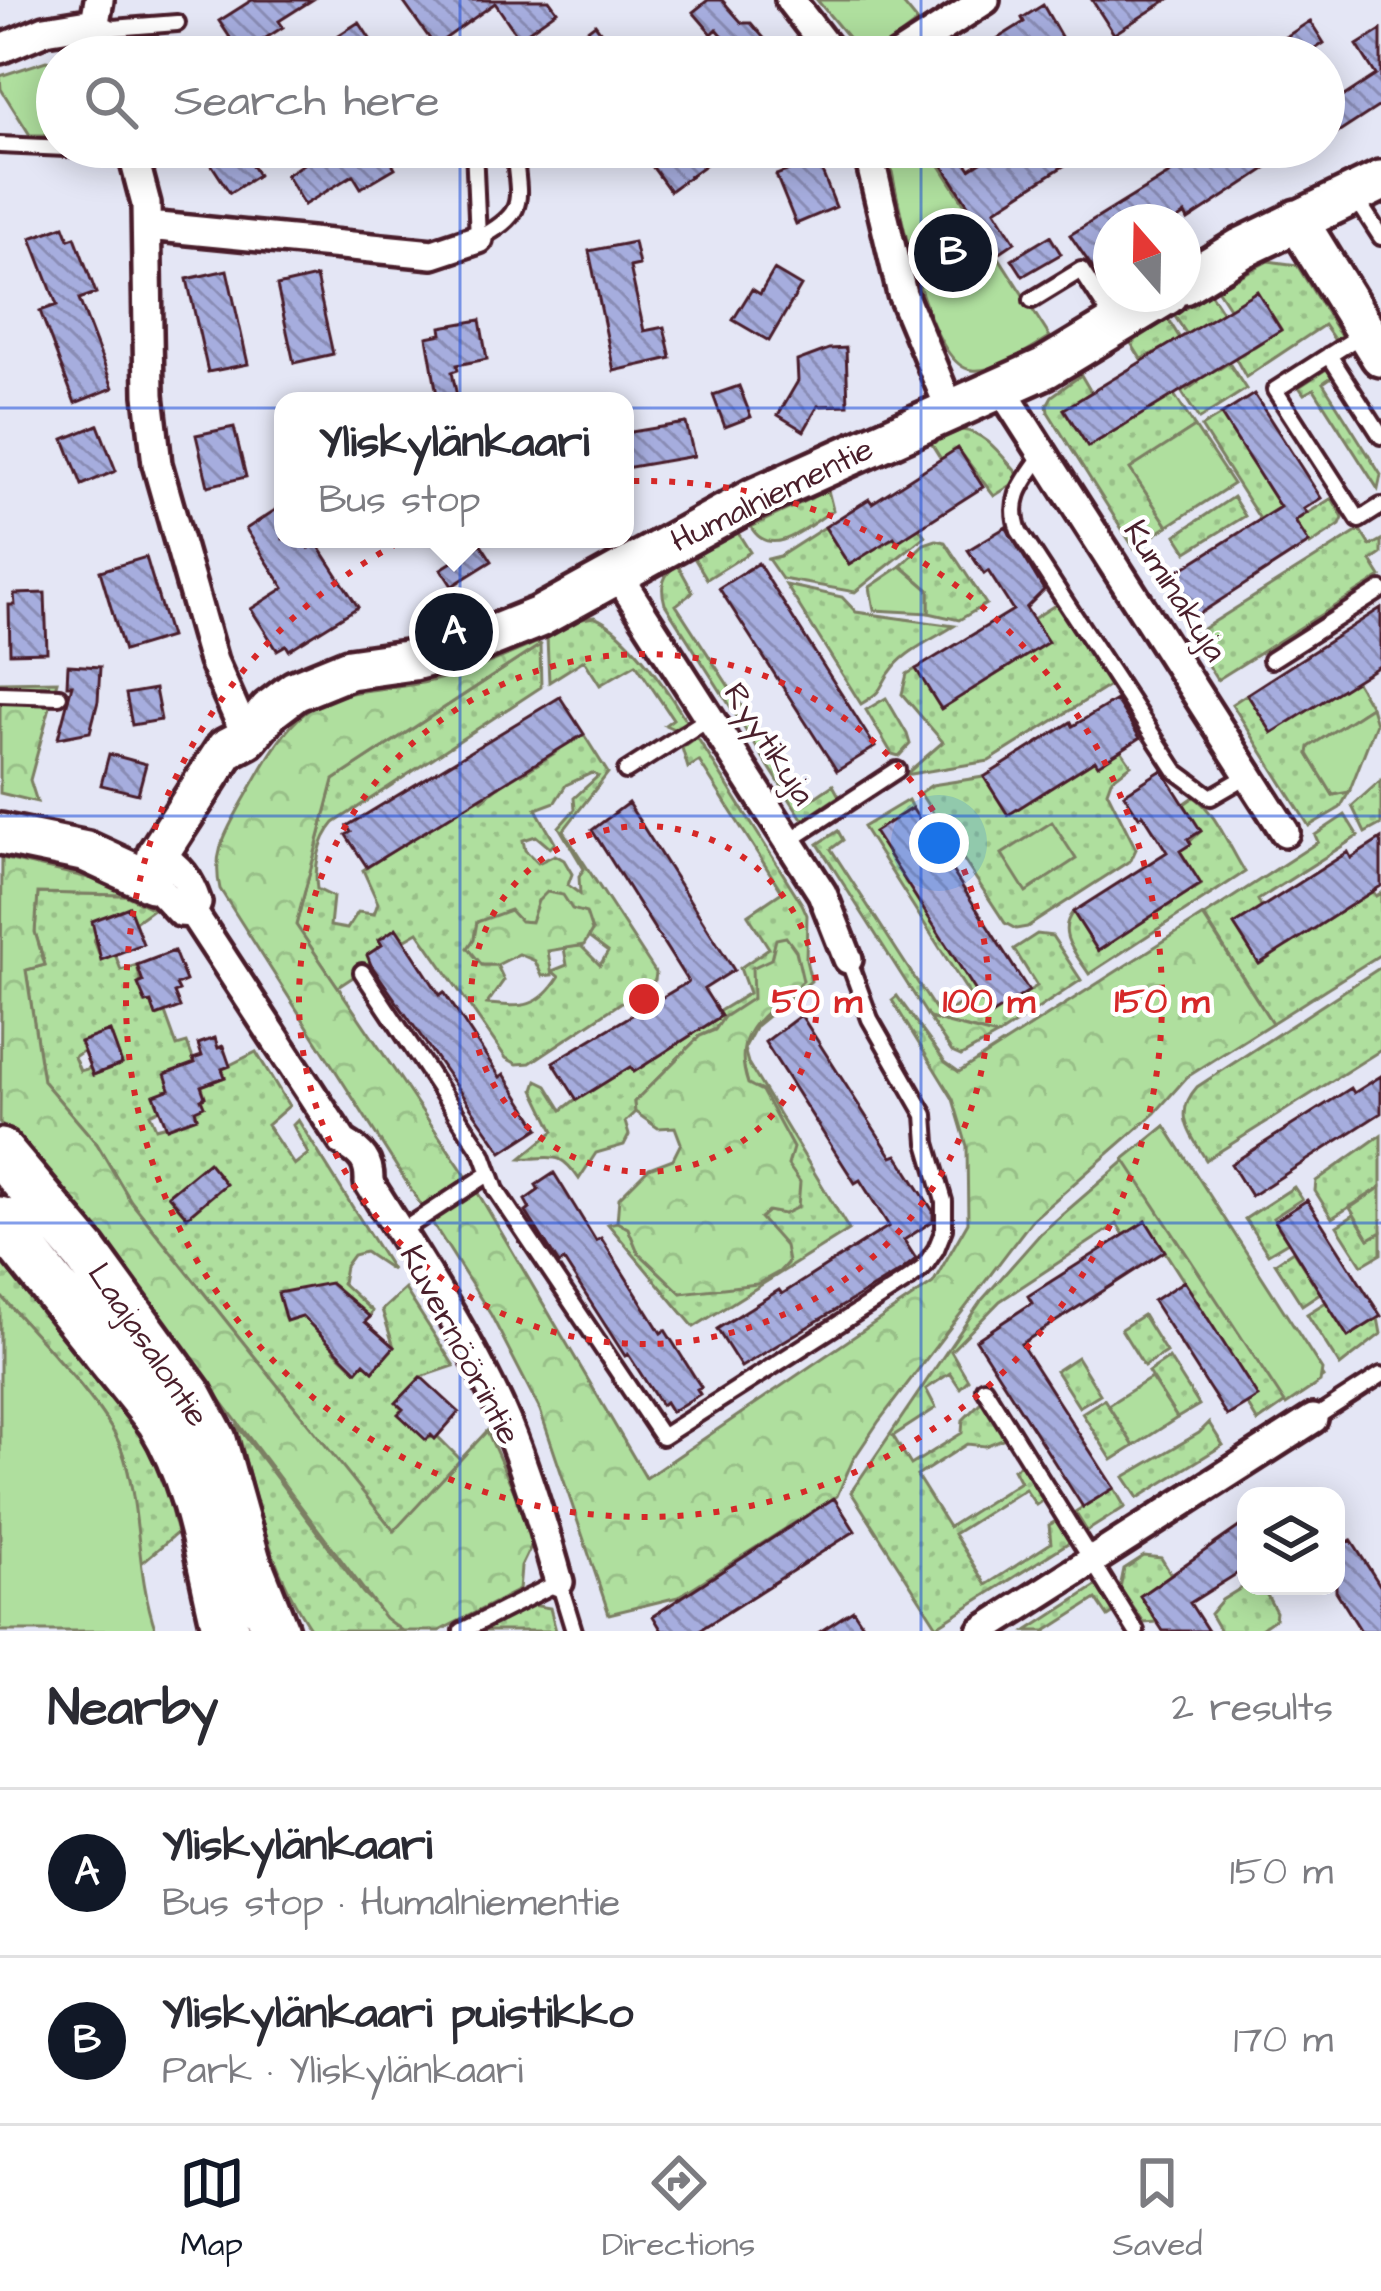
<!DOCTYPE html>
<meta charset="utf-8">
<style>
body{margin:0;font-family:"Architects Daughter",sans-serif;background:#f7f7f7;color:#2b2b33}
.controls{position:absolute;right:36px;bottom:36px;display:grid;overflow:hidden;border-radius:24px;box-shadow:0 6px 30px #0003}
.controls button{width:108px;height:108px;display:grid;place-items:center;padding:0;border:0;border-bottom:3px solid #e1e1e2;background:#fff;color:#2b2b33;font:60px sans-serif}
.compass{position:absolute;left:1093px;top:204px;width:108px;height:108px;border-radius:50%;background:#fff;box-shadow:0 6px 30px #0003;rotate:340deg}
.you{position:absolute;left:939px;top:843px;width:42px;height:42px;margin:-30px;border:9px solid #fff;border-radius:50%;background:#1a73e8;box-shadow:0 0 0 18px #1a73e833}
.badge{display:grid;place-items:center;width:78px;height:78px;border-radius:50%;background:#111827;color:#fff;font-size:39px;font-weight:700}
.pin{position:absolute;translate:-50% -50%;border:6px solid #fff;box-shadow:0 3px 12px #0006}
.popup{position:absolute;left:274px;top:392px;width:360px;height:156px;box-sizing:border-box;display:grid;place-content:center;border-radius:24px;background:#fff;filter:drop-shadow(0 3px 9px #0005);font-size:39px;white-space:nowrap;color:#7c7c81}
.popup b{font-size:45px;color:#2b2b33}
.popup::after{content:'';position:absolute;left:50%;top:100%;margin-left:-24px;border:24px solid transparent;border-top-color:#fff}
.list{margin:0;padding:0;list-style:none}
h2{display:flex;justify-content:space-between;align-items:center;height:156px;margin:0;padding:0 48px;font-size:51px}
h2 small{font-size:39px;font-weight:400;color:#7c7c81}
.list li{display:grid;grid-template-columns:78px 1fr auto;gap:36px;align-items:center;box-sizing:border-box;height:168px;padding:0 48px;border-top:3px solid #e1e1e2}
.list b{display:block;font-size:45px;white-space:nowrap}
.list p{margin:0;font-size:39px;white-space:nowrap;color:#7c7c81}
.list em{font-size:39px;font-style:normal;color:#7c7c81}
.icon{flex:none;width:66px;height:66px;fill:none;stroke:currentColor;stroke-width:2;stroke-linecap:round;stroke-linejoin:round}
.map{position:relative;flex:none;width:1381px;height:1631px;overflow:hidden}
.search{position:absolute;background:#fff;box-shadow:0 6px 30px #0003;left:36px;right:36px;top:36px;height:132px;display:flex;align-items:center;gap:30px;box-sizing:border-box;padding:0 42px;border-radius:66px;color:#7c7c81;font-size:45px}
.sheet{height:492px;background:#fff}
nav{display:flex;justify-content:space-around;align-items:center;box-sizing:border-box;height:168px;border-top:3px solid #e1e1e2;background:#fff;font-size:33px;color:#7c7c81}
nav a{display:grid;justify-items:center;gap:6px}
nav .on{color:#111827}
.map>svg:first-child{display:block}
</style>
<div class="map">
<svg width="1381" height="1631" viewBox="0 0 1381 1631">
<defs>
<pattern id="grass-dots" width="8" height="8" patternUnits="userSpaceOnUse" patternTransform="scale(3)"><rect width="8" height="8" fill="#afdf9e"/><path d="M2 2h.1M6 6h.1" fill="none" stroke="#98bf88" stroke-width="1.8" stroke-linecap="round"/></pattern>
<pattern id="forest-crowns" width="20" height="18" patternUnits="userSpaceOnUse" patternTransform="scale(3)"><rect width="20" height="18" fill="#afdf9e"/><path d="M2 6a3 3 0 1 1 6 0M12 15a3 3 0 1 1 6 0" fill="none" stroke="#98bf88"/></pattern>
<pattern id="building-back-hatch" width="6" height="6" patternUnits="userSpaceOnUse" patternTransform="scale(3)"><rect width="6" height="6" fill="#a6adde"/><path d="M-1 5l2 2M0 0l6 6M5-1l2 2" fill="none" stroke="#898cb4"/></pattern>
</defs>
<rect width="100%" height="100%" fill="#e4e6f5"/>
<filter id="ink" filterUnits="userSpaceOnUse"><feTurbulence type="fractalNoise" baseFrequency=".00833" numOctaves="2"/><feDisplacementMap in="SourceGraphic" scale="24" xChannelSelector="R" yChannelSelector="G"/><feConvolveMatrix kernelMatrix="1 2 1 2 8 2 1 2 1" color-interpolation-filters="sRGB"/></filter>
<g filter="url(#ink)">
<path fill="url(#grass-dots)" stroke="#7c7f64" stroke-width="3" fill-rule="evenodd" d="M1268 261 1297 265 1342 338 1336 342 1324 325 1246 377 1233 354 1254 347 1281 329 1257 292 1230 309 1217 289Z
M1210 293 1223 313 1188 336 1174 315Z
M1168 319 1181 340 1141 359 1131 343Z
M1229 363 1246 389 1199 419 1179 388 1184 385 1187 390 1198 382 1196 378 1216 365 1219 369Z
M1328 368 1333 376 1323 383 1381 475 1378 489 1314 389 1304 394 1299 387Z
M1081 375 1091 392 1064 410 1089 447 1173 393 1195 427 1131 470 1168 526 1134 548 1048 412 1047 405 1052 396Z
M1221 415 1280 507 1260 519 1201 427Z
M961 430C987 432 1002 457 1019 475L1013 484 994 496 958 449 941 459 931 443Z
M828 490 833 510C809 525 771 562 751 527Z
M1233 497 1245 516 1187 552 1176 535Z
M1332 498 1343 518 1340 525 1310 545 1295 521Z
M825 527 849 565 861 558 858 553 919 528 925 536 855 592 782 579 768 559 780 556Z
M1360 530 1370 546 1381 540V554L1371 561 1381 577 1217 680 1190 637Z
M738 533 750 552 707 579 693 556Z
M936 540 945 542 986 604 959 620 929 613V590L901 566 924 544Z
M678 565 693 592 676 605 805 804 833 785 839 796 803 820 665 604C660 587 662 574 678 565Z
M786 585 842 597 856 612 954 626C935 638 908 650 894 667 877 687 888 688 861 704Z
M1060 602 1112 684 989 761 905 775 943 742 902 694 907 674 916 669 942 708 954 701 951 696 973 689 1047 643 1033 619Z
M594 617C630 632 668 691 688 724L674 729 665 725 673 719 636 664 600 685 584 660 549 682 547 638 577 620Z
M540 645 541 687 334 823C319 840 314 867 317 889L333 897 330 926 347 929 358 912 374 914 378 903 363 870 478 796 482 800 518 770 522 774 555 753 553 748 570 737 573 742 584 735 608 773 563 831 656 973 655 980 530 1063 517 1064 506 1058 418 932 404 940 396 929 379 939 382 945 368 955 373 964 338 987 296 925 334 780ZM592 773 598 776 574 798 575 809 559 827 584 869 579 876 580 894 568 885 572 874 564 860 555 855 538 863 525 850 523 840 536 836 550 848 555 843 536 809 555 802 566 785ZM538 901 572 909 592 931 588 937 608 952 600 965 581 946 564 948 567 965 552 971 559 977C538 1010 521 1007 487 1004L504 980 497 965H482L474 939 477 922 510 911 520 921 532 922Z
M1355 680 1371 707 1310 747 1308 754 1333 795 1349 792 1340 808 1309 826 1232 704 1247 694 1272 732Z
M886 698 907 734 910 744 899 756 892 754 866 710Z
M697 737 802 904 807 915 806 960 811 981 756 1026 744 1049 748 1063 849 1230 694 1327 608 1224 617 1222 628 1228 638 1252 681 1293 721 1285 737 1287 771 1232 760 1218 768 1211 784 1214 788 1165 748 1084 740 1051 749 1029 802 981 771 959 754 998 724 1017 715 1029 700 1036 634 1102 635 1112 625 1122 629 1135 624 1145 596 1153 579 1179C558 1148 552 1160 521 1158L554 1131 534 1090 537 1081 547 1086 562 1110 603 1078 607 1081 630 1067 634 1071 721 1016 718 1012 749 993 740 968 769 948 748 915 782 892 699 761 688 768 682 748Z
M1121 750 1131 765 1111 780 1107 791 1136 849 1131 860 1027 927 1016 929 1005 923 920 793 932 785 984 777 1008 815 1095 760 1098 764Z
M1381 780V824L1365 833 1352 806Z
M1194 797C1213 808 1231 850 1245 872L1089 974C1077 955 1055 934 1073 912L1097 950 1172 903 1186 888 1189 892 1201 885 1180 851 1201 831 1184 804Z
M908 800 912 808 875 832 991 1014 1037 986 1014 949 1037 934 1052 936 1081 980 997 1036 929 1018 818 844 838 831 843 840 831 849 940 1017 971 997 863 827Z
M1345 815 1358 836 1258 900 1262 908 1235 926 1260 964 1270 957 1268 952 1289 945 1373 891 1376 896 1381 893V954L1272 1023 1204 916 1318 842 1315 835Z
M38 893 125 895 153 909 135 922 129 907 94 940 101 959 115 954 121 970 137 965 145 1003 151 1002 156 1016 165 1013 177 1046 187 1043 203 1085 225 1077 222 1069 256 1052 289 1106 267 1125 294 1165 308 1154 293 1125 298 1120 392 1270 365 1252 353 1255 345 1266 342 1283 372 1311 370 1317 334 1286 279 1293 286 1320 316 1312 344 1338 334 1350 356 1371 364 1363 373 1371 394 1347 382 1310 405 1289 454 1366 421 1377 397 1403 426 1439 437 1436 461 1460 394 1532 131 1201 97 1144 43 1081 26 970 45 965 35 932ZM110 1032 122 1064 93 1075 90 1068 80 1071 74 1057ZM200 1081 205 1096 201 1099 203 1106 195 1110 197 1117 156 1128 150 1114 160 1109 155 1095Z
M1381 967V1050L1206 1160C1190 1133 1173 1114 1197 1087Z
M1165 1126 1323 1377 1258 1422 1247 1404 1257 1396 1146 1222 1124 1235 1117 1224 1000 1301 951 1351 968 1380 960 1388 950 1373 926 1389 936 1408 893 1436 911 1465 962 1433 963 1420 982 1401 1005 1438 985 1446 967 1444 917 1476 949 1527 1020 1482 1013 1469 1021 1464 1043 1500 1036 1505 1025 1489 954 1534 986 1585 1051 1543 1049 1525 1058 1520 1071 1541 937 1626 851 1492 981 1301 1041 1233Z
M1381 1135V1187L1332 1218 1315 1191 1316 1181Z
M1294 1187 1302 1199 1273 1218 1288 1242 1268 1254 1245 1219Z
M1354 1215 1369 1239 1381 1232V1254L1362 1265 1337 1226Z
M1293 1251 1320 1293 1302 1305 1275 1263Z
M0 1256 138 1429 164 1483 177 1533 139 1565C134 1526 135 1479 119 1443 96 1394 36 1337 0 1295Z
M1326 1302 1348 1337 1378 1318 1381 1334 1340 1366 1307 1314Z
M1143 1315 1166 1352 1144 1366 1121 1329Z
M1077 1357 1100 1394 1079 1407 1056 1371Z
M1169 1358 1199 1405 1177 1418 1148 1372Z
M1104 1399 1134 1446 1112 1460 1082 1413Z
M1209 1423 1223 1445 1138 1498 1124 1477 1199 1433Z
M236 1424 363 1593 402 1631H312C269 1569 255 1495 236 1424Z
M1114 1488 1125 1507 1087 1531 1075 1512Z
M1144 1556 1161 1558 1172 1576 1157 1622 1144 1623 1120 1588 1124 1569Z
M1099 1584 1117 1611 1108 1617 1096 1599 1046 1631H1027Z
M1246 1585 1262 1586 1276 1612 1275 1619 1258 1631H1220L1210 1614 1222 1600Z
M532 1605 550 1608 556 1631H481Z"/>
<path fill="url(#forest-crowns)" stroke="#7c7f64" stroke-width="3" d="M536 643 540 645 334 780 296 925 481 1198 646 1478 933 1283 968 1222 967 1146 953 1099 892 1000 897 996 945 1062 959 1072 1203 916 1272 1023 1187 1077 1155 1113 1032 1220 879 1421 853 1460 837 1496 678 1597 609 1614 540 1410 491 1315 220 889C212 854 225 834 242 803 259 774 274 742 299 718 333 685 388 692 431 681 468 673 502 658 536 643Z
M57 681 30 780 37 802 0 793V682Z
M2 858 111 883 125 895 38 893 35 932 45 965 26 970 43 1081 97 1144 131 1202 394 1531 487 1431 535 1538 521 1567 519 1590 439 1631H402L385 1618 77 1210 0 1123Z
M547 892 563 895 572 909 586 913 592 931 584 945 548 951 552 975 542 976 535 961 519 954 497 965H482L468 948 474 939 477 922 510 910 520 921 531 922 538 901Z
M786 937 796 951 803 981C768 1015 729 1027 748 1084L762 1091 793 1148 788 1165 800 1182 798 1207 784 1214 768 1211 760 1218 785 1246 788 1262 779 1272 757 1284 681 1293 638 1252 628 1228 617 1222 619 1198 649 1168 673 1159 681 1143 675 1127 658 1128 635 1112 634 1102 700 1036 715 1030 724 1017 753 998 752 968 771 959 776 939Z
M929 1018 936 1020 997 1036 961 1056 952 1052Z"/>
<path fill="#afdf9e" stroke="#7c7f64" stroke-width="3" d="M817 0H900L918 22 873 56 852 42Z
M46 61 57 63V135H30L1 89 0 76Z
M887 147H928L1050 337C1029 349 997 373 972 370 925 365 896 188 887 147Z
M1195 427 1233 484 1168 526 1130 469Z
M901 566 929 590V613L874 610 870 587Z
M1371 707 1376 723 1349 792 1333 795 1308 754 1309 747Z
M1052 822 1076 859 1026 892 1002 854Z
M1165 1126 1322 1370 1320 1382 1286 1405 1124 1159Z
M1381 1187V1232L1369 1239 1350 1208Z
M0 1295C32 1332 105 1405 121 1448 142 1506 135 1572 156 1631H0Z
M1151 1378 1177 1418 1134 1446 1108 1405Z"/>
<path fill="url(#building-back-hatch)" stroke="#4a1f2b" stroke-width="3" d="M252 0H312L279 21 283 27 241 54 219 21Z
M402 0H549L557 11 519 38 495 3 435 46Z
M708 0H722L742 23H751L769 44 754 57H740L717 29 712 34 693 12Z
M1092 0H1167L1114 34Z
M1043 5 1067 47 1050 57H968L1024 22 1022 18Z
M1310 21 1324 43 1303 57H1255Z
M359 22 382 57H338L328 42Z
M595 24 619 57H567L584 45 578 37Z
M1381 30V105L1324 142V109L1376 75 1357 45Z
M200 147H240L258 175 230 193Z
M330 147H336L343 158 360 147H382L395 168 361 188 353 175 304 205 286 175Z
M638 147H692L705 165 670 191Z
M931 147H955L970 169 1005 147H1093L995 210 1015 242 999 253Z
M1167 147H1299L1188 220 1185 214 1173 222H1111V260L1094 270 1070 235 1180 167Z
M817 159 836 207 796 224 776 175Z
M64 226 69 239 75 237 96 293 79 299 113 388 75 403 40 311 57 305 31 238Z
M1050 236 1061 254 1023 276 1012 259Z
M634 242 639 265 630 267 644 331 664 327 671 358 614 371 589 251Z
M227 270 248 364 208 372 187 279Z
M774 270 801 286 769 341 733 320 752 289 760 294Z
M316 277 333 354 294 363 277 286Z
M1257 291 1281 330 1088 447 1064 409Z
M480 320 487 359 457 365 458 370 452 372 458 401H438L427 337 442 334 441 327Z
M846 348 848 405 818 406 804 431 778 415 798 381 797 361 829 349Z
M739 386 751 417 725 427 713 395Z
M1254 394 1321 498 1304 509 1307 513 1295 521 1309 543 1196 616 1171 576 1280 507 1221 415Z
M686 423 694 456 625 468V433Z
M98 425 116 471 82 485 64 439Z
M234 427 246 477 208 486 196 435Z
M958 448 983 487 897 542 894 537 849 565 825 527 869 499 872 503Z
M283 505V539H304L309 548 316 542 358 607 289 650 286 645 277 650 251 609 284 588 246 529Z
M1006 527 1044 590 1026 608 1048 642 941 709 916 669 1013 610 988 571 984 574 968 550Z
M481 544 492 561 452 586 441 569Z
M146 557 170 637 124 651 100 571Z
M758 563 875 747 837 771 719 588Z
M45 593 47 652 10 653 9 605H15L14 594Z
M1381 608V665L1272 733 1247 694Z
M68 665 100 667 98 701 90 732 58 738 72 685H67Z
M155 689 161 720 132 725 126 694Z
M560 697 584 734 367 867 346 835 351 832 347 826Z
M1116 700 1140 738 1098 765 1095 760 1008 815 984 777 1071 722 1073 726Z
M109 754 146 764 138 794 101 785Z
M1162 770 1201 831 1188 839 1191 844 1180 851 1201 884 1098 951 1073 912 1167 852 1143 814 1139 817 1124 794Z
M628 803 734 970 704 989 721 1016 634 1072 630 1067 577 1100 553 1062 688 982 592 830Z
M912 808 1029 991 991 1015 874 832Z
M1381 839V886L1259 964 1234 925 1348 852 1351 858Z
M129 907 143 944 101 960 92 921Z
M396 928 440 995 444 992 500 1077 504 1074 539 1128 502 1152 371 965 367 955 382 945 379 940Z
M174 951 186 981 176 985 179 991 174 993 180 1007 156 1016 151 1002 146 1003 138 984 143 982 137 965Z
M801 1015 892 1157 897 1155 933 1211V1221L904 1240 916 1259 902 1270 741 1367 717 1329 779 1290 782 1294 889 1226 860 1180 855 1183 765 1042Z
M110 1031 122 1064 93 1075 80 1042Z
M215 1038 218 1048 223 1046 230 1066 222 1069 225 1077 201 1086 205 1097 201 1099 204 1106 195 1110 197 1117 167 1128 154 1095 170 1089 165 1074 195 1063 193 1059 202 1056 198 1044Z
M1381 1076V1113L1251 1196 1231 1164 1351 1088 1354 1093Z
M208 1162 226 1184 187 1217 168 1195Z
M554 1173 596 1241 601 1238 661 1333 665 1330 701 1387 697 1389 700 1394 671 1412 665 1402 661 1405 628 1354 625 1356 564 1261 559 1264 526 1212 530 1209 525 1200 539 1190 536 1185Z
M1307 1200 1381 1316 1348 1337 1275 1221Z
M1146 1221 1165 1251 1021 1344 1114 1488 1083 1507 976 1340 1032 1303 1028 1296Z
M1184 1281 1258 1397 1227 1416 1153 1301Z
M330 1283 370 1317 365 1322 394 1347 373 1371 364 1363 357 1371 302 1316 286 1321 278 1293Z
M421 1377 459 1412 435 1439 431 1435 426 1440 398 1414 403 1409 396 1403Z
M834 1498 855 1531 698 1631H662L653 1616Z
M1246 1522V1568L1190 1603 1208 1631H1163L1140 1596Z
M1351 1540 1381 1587V1631H1361L1336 1591V1550Z
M853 1610 867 1631H821Z"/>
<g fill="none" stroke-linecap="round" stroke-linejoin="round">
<g stroke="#4a1f2b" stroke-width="22">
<path id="lane" d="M95 22 113 28 177 23
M0 145 132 151
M474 147 478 239C530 211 518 201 514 147
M1356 198 1381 237
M1032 300 1081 270 1115 323
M1361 335 1275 390 1359 520 1381 506
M1329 355 1381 436
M1043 454C1024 481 1007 498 1019 531L1176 771 1211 797 1249 775
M1271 660 1381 590
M0 694 59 696
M626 771 709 718
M789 841 897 770
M362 972 483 1154 496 1190 662 1437 909 1279 923 1268 936 1249 944 1229V1201L927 1143 925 1115 870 1019 848 959
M400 1232 487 1175
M984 1388 1136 1631
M1313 1419 1381 1375
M462 1631 559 1582 574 1631"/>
</g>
<g stroke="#4a1f2b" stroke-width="36">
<path id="street" d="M99 0 95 22 101 57
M790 0 834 57
M0 49 45 30 95 22
M897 57 985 0
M131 147 146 204 149 395 157 464 213 661 247 738
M867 147 902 294 951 411
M148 226 433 254 478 239
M1002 390 1285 832
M617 574 822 893 848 959
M158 854C180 867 189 879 197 903L193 913
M152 882 180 912 193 913 343 1142C362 1153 370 1161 369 1183 418 1261 470 1338 507 1424 528 1475 544 1528 559 1582
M982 1631 1313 1419"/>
</g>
<g stroke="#4a1f2b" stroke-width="48">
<path id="secondary" d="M1297 220 1381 356
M1183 284 1242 248 1381 181
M0 834 87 852 152 882
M152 882 158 854 226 749 247 738 270 710 295 691 349 669 413 660 467 646 539 617 753 499 1045 368 1167 294"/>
</g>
<g stroke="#4a1f2b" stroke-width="54">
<path id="primary" d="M0 1152 85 1253 190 1397 213 1440 247 1561 275 1631
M0 1220 160 1420C200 1484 208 1559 226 1631"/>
</g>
<use href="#lane" stroke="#fff" stroke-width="14"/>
<use href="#street" stroke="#fff" stroke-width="27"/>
<use href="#secondary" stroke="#fff" stroke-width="39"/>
<use href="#primary" stroke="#fff" stroke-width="45"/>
</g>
</g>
<path fill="none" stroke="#1d4ed8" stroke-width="3" stroke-opacity="0.55" d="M460 0V57M921 0V57M460 147V1631M921 147V1631M0 408H1381M0 816H1381M0 1223H1381"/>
<g fill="none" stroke="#d62828" stroke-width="6" stroke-dasharray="6 12">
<circle cx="644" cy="999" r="173"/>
<circle cx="644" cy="999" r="345"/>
<circle cx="644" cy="999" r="518"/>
</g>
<g text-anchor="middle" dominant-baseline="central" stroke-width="9" stroke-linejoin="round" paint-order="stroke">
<g font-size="33" fill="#4a1f2b" stroke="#fff">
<text transform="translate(772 495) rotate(-26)">Humalniementie</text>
<text transform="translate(1175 591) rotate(57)">Kuminakuja</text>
<text transform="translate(769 744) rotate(57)">Ryytikuja</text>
<text transform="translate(148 1345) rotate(56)">Laajasalontie</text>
<text transform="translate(460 1345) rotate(62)">Kuvernöörintie</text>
</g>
</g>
<circle cx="644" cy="999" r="18" fill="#d62828" stroke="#fff" stroke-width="6"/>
<g font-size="36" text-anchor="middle" font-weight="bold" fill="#d62828" stroke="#fff" stroke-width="9" stroke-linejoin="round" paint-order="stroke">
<text x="817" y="1012">50 m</text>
<text x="989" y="1012">100 m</text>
<text x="1162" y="1012">150 m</text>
</g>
</svg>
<div class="controls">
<button><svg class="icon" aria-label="layers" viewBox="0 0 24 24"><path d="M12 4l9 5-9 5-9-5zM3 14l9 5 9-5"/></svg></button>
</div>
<svg class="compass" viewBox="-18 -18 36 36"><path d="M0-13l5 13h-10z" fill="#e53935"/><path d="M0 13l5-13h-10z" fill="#7c7c81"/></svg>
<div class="you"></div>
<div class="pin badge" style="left:454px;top:632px">A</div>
<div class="popup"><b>Yliskylänkaari</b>Bus stop</div>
<div class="pin badge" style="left:953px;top:253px">B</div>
<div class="search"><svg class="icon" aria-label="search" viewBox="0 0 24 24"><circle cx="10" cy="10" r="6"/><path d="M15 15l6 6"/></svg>Search here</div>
</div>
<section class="sheet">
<h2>Nearby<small>2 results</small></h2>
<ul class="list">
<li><span class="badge">A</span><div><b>Yliskylänkaari</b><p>Bus stop · Humalniementie</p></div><em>150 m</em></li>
<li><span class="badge">B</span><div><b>Yliskylänkaari puistikko</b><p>Park · Yliskylänkaari</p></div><em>170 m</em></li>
</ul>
</section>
<nav>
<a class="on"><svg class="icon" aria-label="map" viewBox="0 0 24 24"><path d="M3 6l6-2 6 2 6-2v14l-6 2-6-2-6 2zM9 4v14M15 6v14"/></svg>Map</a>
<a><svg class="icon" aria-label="directions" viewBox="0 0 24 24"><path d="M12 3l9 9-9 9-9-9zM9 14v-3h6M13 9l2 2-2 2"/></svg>Directions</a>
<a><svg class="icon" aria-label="saved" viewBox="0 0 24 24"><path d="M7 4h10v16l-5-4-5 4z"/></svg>Saved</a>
</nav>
